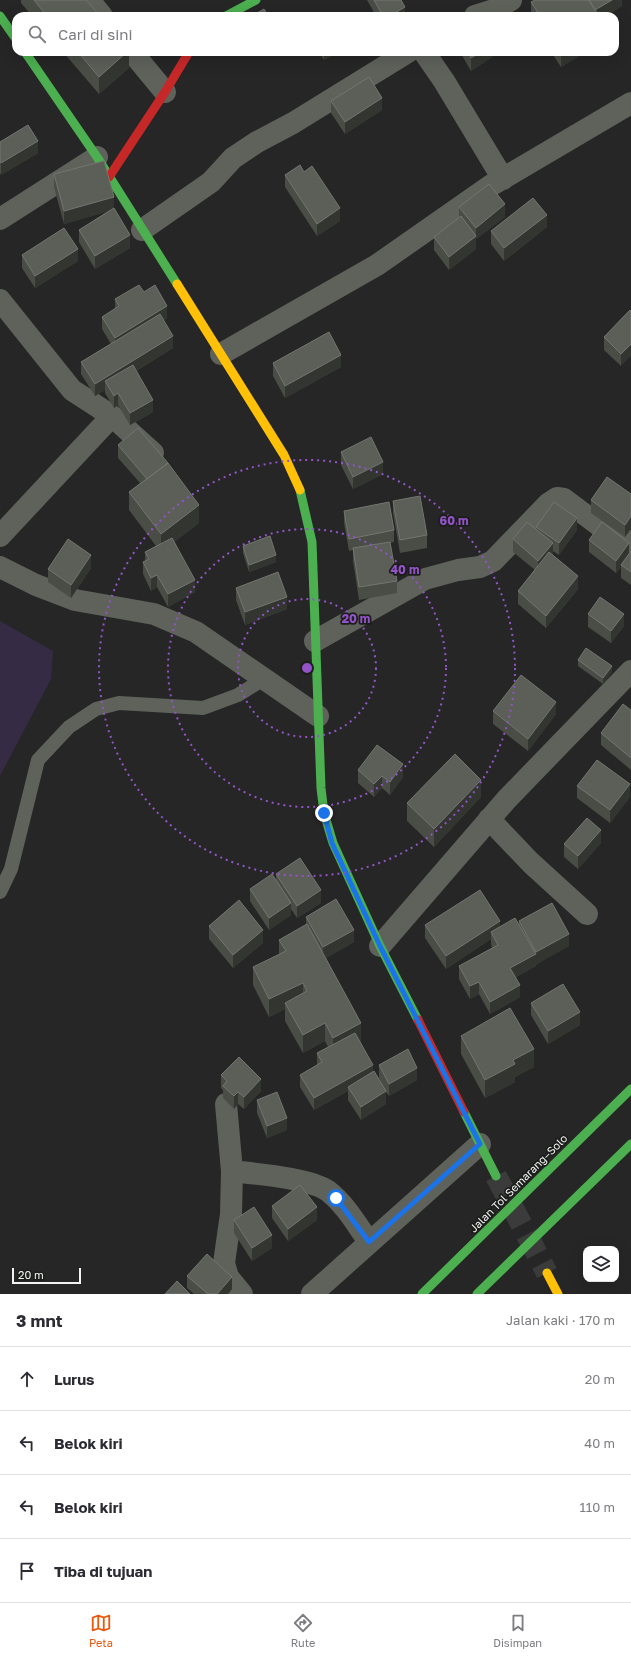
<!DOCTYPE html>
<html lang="id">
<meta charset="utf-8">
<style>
body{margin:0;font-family:"Golos Text",sans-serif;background:#f2f2f3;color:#2b2b33}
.controls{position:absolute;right:12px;bottom:12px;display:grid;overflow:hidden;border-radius:8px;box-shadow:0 4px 16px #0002}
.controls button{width:36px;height:36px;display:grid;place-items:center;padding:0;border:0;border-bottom:1px solid #e1e1e2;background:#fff;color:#2b2b33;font:20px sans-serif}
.scale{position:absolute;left:12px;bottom:10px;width:69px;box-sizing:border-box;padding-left:4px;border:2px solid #f2f4f2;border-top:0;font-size:11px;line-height:14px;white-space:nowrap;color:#f2f4f2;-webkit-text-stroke:3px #1c1e1b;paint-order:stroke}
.stop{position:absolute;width:12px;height:12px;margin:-9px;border:3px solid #1a73e8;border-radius:50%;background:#fff}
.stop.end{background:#1a73e8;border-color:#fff;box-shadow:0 1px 4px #0008}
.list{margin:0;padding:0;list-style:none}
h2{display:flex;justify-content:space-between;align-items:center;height:52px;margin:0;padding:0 16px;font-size:17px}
h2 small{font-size:13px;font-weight:400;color:#7c7c81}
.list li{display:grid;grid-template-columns:26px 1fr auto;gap:12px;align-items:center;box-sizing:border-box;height:64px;padding:0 16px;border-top:1px solid #e1e1e2}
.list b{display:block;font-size:15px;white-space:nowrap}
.list em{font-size:13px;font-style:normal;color:#7c7c81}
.icon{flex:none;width:22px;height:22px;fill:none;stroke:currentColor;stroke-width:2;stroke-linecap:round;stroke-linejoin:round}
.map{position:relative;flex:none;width:631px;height:1294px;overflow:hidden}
.search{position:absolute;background:#fff;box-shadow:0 4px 16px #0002;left:12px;right:12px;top:12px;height:44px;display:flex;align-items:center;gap:10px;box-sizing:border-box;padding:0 14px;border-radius:12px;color:#7c7c81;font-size:15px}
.sheet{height:308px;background:#fff}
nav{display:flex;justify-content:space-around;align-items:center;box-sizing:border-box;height:56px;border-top:1px solid #e1e1e2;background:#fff;font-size:11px;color:#7c7c81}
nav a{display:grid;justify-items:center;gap:2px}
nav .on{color:#ea580c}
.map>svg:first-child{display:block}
</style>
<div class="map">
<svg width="631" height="1294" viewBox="0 0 631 1294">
<rect width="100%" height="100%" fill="#252625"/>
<path fill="#352b44" d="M0 621 53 651 51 679 0 776Z"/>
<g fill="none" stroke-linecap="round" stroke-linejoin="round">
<path stroke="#3a3b3a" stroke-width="22" stroke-dasharray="22 11" stroke-linecap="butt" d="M496 1176 547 1273"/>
<path stroke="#5e625b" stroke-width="14" d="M0 892 11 869 38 760 69 727 96 709 119 703 203 708 238 695 265 678"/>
<path stroke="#5e625b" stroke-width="22" d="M89 0 102 16
M475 16 494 10 511 0
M132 52 165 92
M424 52 444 81 503 179
M0 219 97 157
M142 230 211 182 233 158 257 142 293 123 408 52
M0 300 72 390 112 416 153 453
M221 354 377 265 490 186 631 103
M0 536 112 416
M0 567 36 585 75 600 154 614 196 632 318 716
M315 641 425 579 458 570 480 567 493 561 548 504 557 498 564 499 620 541H631
M489 819 531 863 587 914
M380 946 507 799 631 671
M226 1104 232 1171C256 1174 310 1178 328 1191 345 1204 357 1225 369 1242
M232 1171 231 1214 224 1263 228 1277 242 1294
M312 1294 480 1144"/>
<path stroke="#4caf50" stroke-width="9" d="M0 16 16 39
M226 16 256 0
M25 52 97 157 177 284
M300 490 312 542 321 788 324 813 333 843 380 946 418 1020
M464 1112 496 1176
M422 1294 631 1089
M477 1294 631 1144"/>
<path stroke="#ffc107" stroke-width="9" d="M177 284 284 455 300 490
M547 1273 558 1294"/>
<path stroke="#c62828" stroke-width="9" d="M109 177 165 92 189 52
M418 1020 464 1112"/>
</g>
<path fill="#494d45" d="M21 0H86L100 16H32L21 3Z
M367 0H401L405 16H376Z
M622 0V6L606 16H531V2Z
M63 52H129V68L99 94Z
M319 52H338L324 60Z
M460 52H498V53L471 71Z
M551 52H585L561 67Z
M331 101 382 110 345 134 331 113Z
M0 142 38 153 1 175 0 173Z
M304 172 340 221 317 236 285 187V175Z
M54 174 114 209 130 248 95 269 79 242V230L108 211 64 224 54 187Z
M459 207 505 217 476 239V249L449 270 434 250V237L459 218Z
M547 227 504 261 491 244V231Z
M22 255 78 261 35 288 22 268Z
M144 292 167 318 164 320 173 348 136 371 153 412 130 425 118 405 114 408 105 393V390L95 396 81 374V362L111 344 102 329V317L115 309V299Z
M630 310 621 366 604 350V337Z
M273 363 341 367 285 398 273 376Z
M118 445 199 523 174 542 195 592 168 607 157 587 151 591 143 574V562L145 561V552L156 546 129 510V492L140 483 118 458Z
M341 452 383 474 353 489 341 465Z
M631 494 625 537 591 513V500Z
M393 501 427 535V548L400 553 393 513Z
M344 511 394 530V542L390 543 397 581V593L359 600 353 561V550L349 551 344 523Z
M536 527 577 530 559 555 553 551V555L578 589 546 628 518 604V591L535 570 513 552V539L536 529Z
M589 540 629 553 631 551V585L621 578V567L616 573 589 552Z
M243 546 276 562 249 572 243 553Z
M91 568 71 598 48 582V569Z
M236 588 287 609 245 625 236 600Z
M588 614 624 626 611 643 588 627Z
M578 660 612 672 603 684 578 666Z
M631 710V770L601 745V733Z
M493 711 556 714 528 751 493 724Z
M358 770 403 777 390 795 382 788 374 797 358 783Z
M577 786 630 797 610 823 577 798Z
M481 797 434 847 407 821V803Z
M601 843 578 869 564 857V844Z
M276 874 321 903 297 918 291 909V915L269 930 250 901V889L276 880Z
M306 917 354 942 326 958 361 1041H360L373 1072 384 1088 379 1078V1065L417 1080 389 1096 386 1092V1104L361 1120 348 1100V1091L314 1110 300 1087V1075L317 1065V1053L328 1047 325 1041 303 1053 285 1021V1009L269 1017 253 985V967L279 955V940L306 925Z
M519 921 569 946 536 964V966L516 977 520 997 490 1014 479 994 470 999 459 979V966L492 948 491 944V939L446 969 425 938V925L500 927 519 924Z
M209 926 263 943 233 968 209 939Z
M531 1003 580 1025 548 1044 531 1015Z
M461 1036 534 1067 515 1077V1082L485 1098 461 1054Z
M221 1075 261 1091 244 1109 238 1104 234 1109 223 1098V1090L221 1088Z
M257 1100 287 1130 267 1138 257 1113Z
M272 1206 317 1220 288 1241 272 1218Z
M234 1220 272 1248 252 1261 234 1233Z
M187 1276 232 1289 228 1294H194L187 1288Z"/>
<path fill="#333630" d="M612 0H622V6L606 16H594V11Z
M405 7V16H390Z
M127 52H129V68L99 94V77Z
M327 52H338L324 60V54Z
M481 52H498V53L471 71V58Z
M561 52H585L561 67Z
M382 98V110L345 134V122Z
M38 141V153L1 175V163Z
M114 197V210L64 224V211Z
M505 204V217L476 239V249L449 270V257L476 237V228Z
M340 208V221L317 236V224Z
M547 215V227L504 261V248Z
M130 235V248L95 269V256Z
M78 249V261L35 288V276Z
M167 306V318L115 350V338Z
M173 336V348L109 387 105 381V390L95 396V384Z
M631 344V356L621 366V354Z
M341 355V367L285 398V386Z
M118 393V405L114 408V396Z
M153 400V412L130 425V413Z
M383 462V474L353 489V477Z
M199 505V523L161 552V534Z
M631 516V529L625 537V525Z
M577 518V530L559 555V543Z
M553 543V555L538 573V561Z
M629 543V555L621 565V567L616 573V561Z
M91 555V568L71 598V585Z
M276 555V562L249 572V565Z
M157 575V587L151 591V578Z
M578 576V589L546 628V616Z
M195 580V592L168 607V594Z
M287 597V609L245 625V612Z
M624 614V626L611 643V631Z
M612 666V672L603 684V678Z
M556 702V714L528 751V739Z
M403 764V777L390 795V782Z
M382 776V788L374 797V784Z
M481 780V797L434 847V829Z
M630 784V797L610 823V810Z
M601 830V843L578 869V856Z
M321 890V903L297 918V906Z
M291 903V915L269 930V918Z
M500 921V933L491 932V939L446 969V956Z
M263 930V943L233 968V955Z
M354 930V942L323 960V947Z
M569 934V946L536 965V952Z
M536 954V966L510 980V968Z
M479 982V994L470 999V986Z
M303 983V1000L285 1003V1009L269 1017V999Z
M520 985V997L490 1014V1002Z
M580 1012V1025L548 1044V1031Z
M325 1023V1041L303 1053V1035Z
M361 1023V1041L333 1056V1038Z
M534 1049V1067L515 1077V1082L485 1098V1080L513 1060Z
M373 1065V1078L348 1087V1091L314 1110V1098Z
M417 1068V1080L389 1096V1084Z
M261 1079V1091L244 1109V1097Z
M386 1091V1104L361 1120V1107Z
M238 1092V1104L234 1109V1096Z
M287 1118V1130L267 1138V1126Z
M317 1207V1220L288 1241V1229Z
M272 1235V1248L252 1261V1248Z
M232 1277V1289L228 1294H217Z"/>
<path fill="#5b5f58" stroke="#737670" d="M34 0H86L100 16H47Z
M374 0H401L405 7 390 16H383Z
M535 0H589L599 16H540L531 2Z
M589 0H612L595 10Z
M264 9 268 16H252Z
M480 13 482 16H476Z
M78 52H127L99 77Z
M468 52H481L471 58Z
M369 77 382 98 345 122 331 101Z
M28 125 38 141 1 163 0 161V142Z
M104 161 114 197 64 211 54 174Z
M300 165 304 172 312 166 340 208 317 224 285 175Z
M489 184 505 204 476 228 459 207Z
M533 198 547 215 504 248 491 231Z
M114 208 130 235 95 256 79 230Z
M461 216 476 236 449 257 434 237Z
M64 228 78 249 35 276 22 255Z
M139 285 144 292 155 285 167 306 115 338 102 317 119 306 115 299Z
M630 310 631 311V344L621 354 604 337Z
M160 314 173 336 95 384 81 362Z
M329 332 341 355 285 386 273 363Z
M133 365 153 400 130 413 118 393 114 396 105 381Z
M138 428 168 463 147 479 118 445Z
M371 437 383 462 353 477 341 452Z
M168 463 199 505 161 534 129 492Z
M607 477 631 494V516L625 525 591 500Z
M420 496 427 535 400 540 393 501Z
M389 502 394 530 349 539 344 511Z
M554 502 577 518 559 543 536 527Z
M527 522 553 543 538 561 513 539Z
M602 522 629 543 616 561 589 540Z
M270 536 276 555 249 565 243 546Z
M172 538 195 580 168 594 157 575 151 578 143 562 149 559 145 552Z
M68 539 91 555 71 585 48 569Z
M390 542 397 581 359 587 353 548Z
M631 551V572L621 565Z
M549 552 578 576 546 616 518 591Z
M278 572 287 597 245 612 236 588Z
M600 597 624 614 611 631 588 614Z
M586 648 612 666 603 678 578 660Z
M521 675 556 702 528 739 493 711Z
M623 704 631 710V758L601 733Z
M377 745 403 764 390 782 382 776 374 784 358 770Z
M455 754 481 780 434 829 407 803Z
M597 760 630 784 610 810 577 786Z
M587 818 601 830 578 856 564 844Z
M300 858 321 890 297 906 276 874Z
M272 874 291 903 269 918 250 889Z
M480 890 500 921 446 956 425 925Z
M336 899 354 930 323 947 306 917Z
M239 900 263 930 233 955 209 926Z
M552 903 569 934 536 952 519 921Z
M515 918 536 954 510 968 520 985 490 1002 479 982 470 986 459 966 498 945 491 932Z
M307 924 361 1023 333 1038 325 1023 303 1035 285 1003 307 991 303 983 269 999 253 967 286 951 279 940Z
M563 984 580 1012 548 1031 531 1003Z
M510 1008 534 1049 513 1060 515 1064 485 1080 461 1036Z
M355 1033 373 1065 314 1098 300 1075 322 1062 317 1053Z
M408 1049 417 1068 389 1084 379 1065Z
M239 1057 261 1079 244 1097 238 1092 234 1096 223 1086 227 1081 221 1075Z
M374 1071 386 1091 361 1107 348 1087Z
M277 1092 287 1118 267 1126 257 1100Z
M300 1185 317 1207 288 1229 272 1206Z
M254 1207 272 1235 252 1248 234 1220Z
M207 1254 232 1277 217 1294H208L187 1276Z
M177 1281 190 1294H165Z"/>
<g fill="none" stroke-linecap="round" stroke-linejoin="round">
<path stroke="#1a73e8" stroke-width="5" d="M324 813 332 843 380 946 480 1144 369 1242 336 1198"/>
</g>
<g fill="none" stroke="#9354c9" stroke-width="2" stroke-dasharray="2 4">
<circle cx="307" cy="668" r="69"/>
<circle cx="307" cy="668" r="139"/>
<circle cx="307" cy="668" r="208"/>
</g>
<g text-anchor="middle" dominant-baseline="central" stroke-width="3.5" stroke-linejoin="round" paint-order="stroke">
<g font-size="11" fill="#f2f4f2" stroke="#1c1e1b">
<text transform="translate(518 1183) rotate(-45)">Jalan Tol Semarang–Solo</text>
</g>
</g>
<circle cx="307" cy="668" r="6" fill="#9354c9" stroke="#1c1e1b" stroke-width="2"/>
<g font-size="12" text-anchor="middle" font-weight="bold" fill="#9354c9" stroke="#1c1e1b" stroke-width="3.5" stroke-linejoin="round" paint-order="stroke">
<text x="454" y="525">60 m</text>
<text x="405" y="574">40 m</text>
<text x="356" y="623">20 m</text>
</g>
</svg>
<div class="controls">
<button><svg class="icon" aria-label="layers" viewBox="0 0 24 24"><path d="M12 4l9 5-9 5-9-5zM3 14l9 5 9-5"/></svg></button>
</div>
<div class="scale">20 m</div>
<div class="stop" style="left:336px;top:1198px"></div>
<div class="stop end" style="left:324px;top:813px"></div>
<div class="search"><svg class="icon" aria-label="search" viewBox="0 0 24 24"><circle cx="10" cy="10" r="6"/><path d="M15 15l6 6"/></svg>Cari di sini</div>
</div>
<section class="sheet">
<h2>3 mnt<small>Jalan kaki · 170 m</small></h2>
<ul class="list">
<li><svg class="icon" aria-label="ahead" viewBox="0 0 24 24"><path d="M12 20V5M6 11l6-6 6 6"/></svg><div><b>Lurus</b></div><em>20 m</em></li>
<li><svg class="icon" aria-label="left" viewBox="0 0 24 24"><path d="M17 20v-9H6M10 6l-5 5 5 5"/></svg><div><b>Belok kiri</b></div><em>40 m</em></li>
<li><svg class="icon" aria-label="left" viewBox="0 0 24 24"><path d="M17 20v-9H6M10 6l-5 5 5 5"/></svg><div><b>Belok kiri</b></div><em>110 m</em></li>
<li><svg class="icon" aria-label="arrive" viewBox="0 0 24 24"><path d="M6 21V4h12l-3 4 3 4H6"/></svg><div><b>Tiba di tujuan</b></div></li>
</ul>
</section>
<nav>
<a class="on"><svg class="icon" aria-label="map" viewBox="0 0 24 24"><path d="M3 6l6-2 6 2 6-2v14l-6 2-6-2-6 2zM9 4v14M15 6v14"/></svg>Peta</a>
<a><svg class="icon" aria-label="directions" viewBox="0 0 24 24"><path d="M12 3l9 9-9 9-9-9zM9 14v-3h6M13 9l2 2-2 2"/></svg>Rute</a>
<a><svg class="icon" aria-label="saved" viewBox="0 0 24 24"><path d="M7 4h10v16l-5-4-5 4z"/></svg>Disimpan</a>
</nav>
